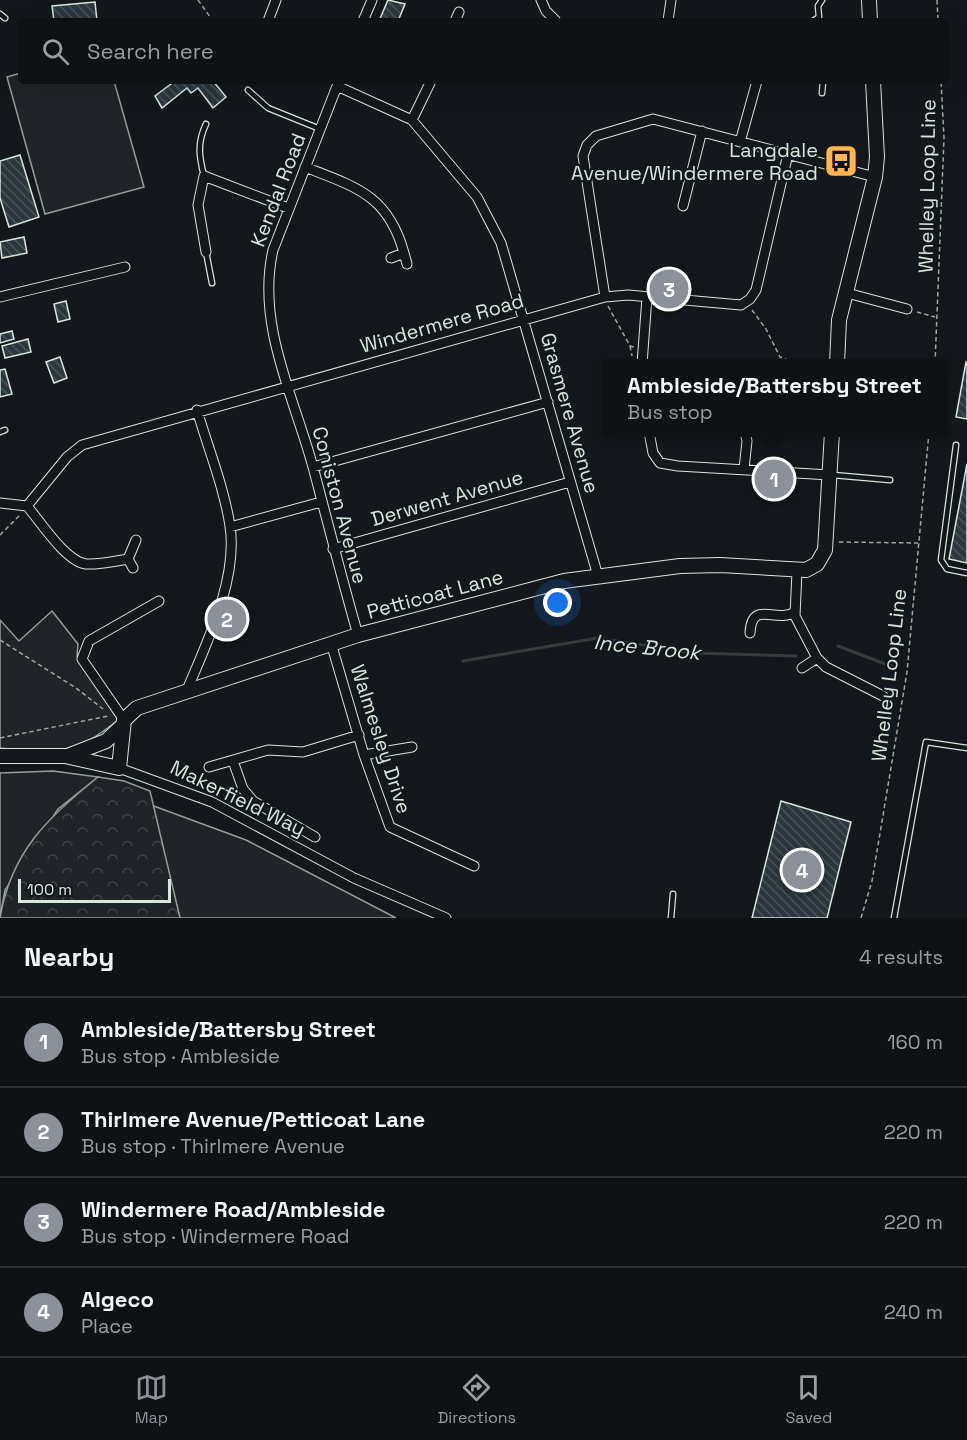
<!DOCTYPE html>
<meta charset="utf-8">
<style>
body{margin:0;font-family:"Space Grotesk",sans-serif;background:#181b1e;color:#f1f3f6}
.scale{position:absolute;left:18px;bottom:15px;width:153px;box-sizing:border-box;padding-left:6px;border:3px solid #d8e6dc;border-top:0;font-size:16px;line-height:21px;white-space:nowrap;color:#d8e6dc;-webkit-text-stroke:4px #14181c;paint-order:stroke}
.you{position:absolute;left:558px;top:603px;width:21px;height:21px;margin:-15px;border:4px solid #fff;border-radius:50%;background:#1a73e8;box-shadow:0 0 0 9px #1a73e833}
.badge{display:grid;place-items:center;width:39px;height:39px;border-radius:50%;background:#8c9099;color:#fff;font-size:20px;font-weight:700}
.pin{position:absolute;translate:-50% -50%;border:3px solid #fff;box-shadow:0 2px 6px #0006}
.popup{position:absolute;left:602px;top:359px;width:345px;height:78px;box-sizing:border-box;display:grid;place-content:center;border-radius:6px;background:#0f1215;filter:drop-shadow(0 2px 4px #0005);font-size:20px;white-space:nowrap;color:#9b9ea0}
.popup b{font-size:22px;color:#f1f3f6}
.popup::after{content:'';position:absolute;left:50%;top:100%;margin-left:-12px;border:12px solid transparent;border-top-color:#0f1215}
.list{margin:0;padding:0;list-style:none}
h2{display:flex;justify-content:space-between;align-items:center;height:78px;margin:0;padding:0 24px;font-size:26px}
h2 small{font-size:20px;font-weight:400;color:#9b9ea0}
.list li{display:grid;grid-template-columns:39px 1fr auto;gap:18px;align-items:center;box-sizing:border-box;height:90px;padding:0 24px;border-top:2px solid #2f3234}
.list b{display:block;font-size:22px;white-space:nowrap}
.list p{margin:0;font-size:20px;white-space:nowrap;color:#9b9ea0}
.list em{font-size:20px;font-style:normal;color:#9b9ea0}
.icon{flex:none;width:33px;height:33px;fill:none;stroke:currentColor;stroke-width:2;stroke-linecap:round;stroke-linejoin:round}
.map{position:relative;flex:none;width:967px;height:918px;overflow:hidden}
.search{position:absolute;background:#0f1215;box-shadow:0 6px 24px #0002;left:18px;right:18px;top:18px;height:66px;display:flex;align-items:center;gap:15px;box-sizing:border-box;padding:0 21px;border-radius:6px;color:#9b9ea0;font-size:22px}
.sheet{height:438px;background:#0f1215}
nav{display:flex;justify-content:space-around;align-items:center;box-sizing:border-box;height:84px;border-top:2px solid #2f3234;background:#0f1215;font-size:16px;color:#9b9ea0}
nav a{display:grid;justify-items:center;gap:3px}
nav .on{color:#8c9099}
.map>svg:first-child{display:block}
</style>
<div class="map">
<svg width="967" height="918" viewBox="0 0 967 918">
<defs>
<pattern id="forest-crowns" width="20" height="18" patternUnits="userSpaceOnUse" patternTransform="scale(1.5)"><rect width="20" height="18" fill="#202428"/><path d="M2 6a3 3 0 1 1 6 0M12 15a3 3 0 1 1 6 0" fill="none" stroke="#404447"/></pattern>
<pattern id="building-back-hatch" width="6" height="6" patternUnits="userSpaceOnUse" patternTransform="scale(1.5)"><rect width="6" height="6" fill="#2c363c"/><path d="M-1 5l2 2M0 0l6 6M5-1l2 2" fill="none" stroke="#4a5358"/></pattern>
</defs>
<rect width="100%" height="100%" fill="#14181c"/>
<path fill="#202428" stroke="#939e99" stroke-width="1.5" d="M21 73V81H114L144 187 45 214 7 77Z
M52 611 78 644 77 656 118 720C72 757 56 754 0 748V620L19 641Z
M53 771 98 777 58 809 5 890 0 918V773Z
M151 805 246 840 396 918H180Z"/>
<path fill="url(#forest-crowns)" stroke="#939e99" stroke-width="1.5" d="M98 777 124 781 150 791 180 918H0C11 852 48 817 98 777Z"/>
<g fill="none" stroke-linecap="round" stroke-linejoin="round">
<path stroke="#363b3e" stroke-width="3" d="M838 646 896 668
M463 661 598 638 693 653 796 656"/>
</g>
<path fill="url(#building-back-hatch)" stroke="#d8e6dc" stroke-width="1.5" d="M388 0 405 4 398 21H379Z
M95 2 97 21H54L52 6Z
M175 81H213L226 97 213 108 198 88 191 93 187 88 162 108 155 96Z
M20 155 39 217 9 227 0 198V161Z
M24 237 27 253 2 258 0 242Z
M66 301 70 319 58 322 54 304Z
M12 331 14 339 0 343V334Z
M28 339 31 352 5 358 2 346Z
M60 357 67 378 54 383 46 362Z
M966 362 967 363V419L956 417Z
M5 369 12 394 0 397V370Z
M967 464V563L949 559Z
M781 801 851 822 827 918H752Z"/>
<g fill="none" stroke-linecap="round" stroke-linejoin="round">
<g stroke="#d8e6dc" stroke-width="7">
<path id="lane" d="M0 14 5 18
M813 21 819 17 818 6 822 0
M248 90 268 108 320 129
M822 93 823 81
M204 176C199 156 197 143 206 124
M206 252 212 283
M0 432 5 430
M956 445 941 560 947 569 967 573
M833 475 890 480
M671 918 673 894
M894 918 926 742 967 748"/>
</g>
<g stroke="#d8e6dc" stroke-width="11">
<path id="street" d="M541 0 546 11 556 21
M268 21 276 0
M363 21 372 0
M455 21 459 12
M668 21 671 0
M339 81 273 250C256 324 294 397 313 467 328 523 342 580 358 635
M337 86 412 120 477 197 501 243 598 576
M412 120 431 81
M740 142 757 81
M305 167C356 187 388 195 404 253
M683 206 702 131
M206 252 198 205 204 176 288 208
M391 258 404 253 407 264
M847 293 907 309
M0 297 125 267
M605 297 583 156 587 145 596 136 653 119 875 177
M642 364 647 297
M649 432 653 453 660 463 678 466 830 475
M313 467 548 402
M744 469 747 441 745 432
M0 503 27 506C40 521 66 562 86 564 99 565 115 561 128 559
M27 506 67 457 82 445 605 297 628 295 741 305 750 299 756 290 788 154
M230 527 321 502
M333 549 570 482
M133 568 128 559 136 540
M797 571 795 616 817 658 826 667 883 696
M750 633C752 599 775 624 795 612
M331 643 364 755 390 827 474 866
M802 668 817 658
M187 690C207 642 238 579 230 526 224 487 208 448 197 410
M124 720 82 659 89 641 159 601
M364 755 412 747
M233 761 243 789 253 801 315 837
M209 767 268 750 303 752 359 735
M119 768 212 802 354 878 446 918"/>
</g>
<g stroke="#d8e6dc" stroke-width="16">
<path id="secondary" d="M869 0 870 21
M837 364 839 320 875 177 877 157 873 81
M70 755 106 741 122 726
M0 756H65L119 768 124 720 137 708 358 635 564 581 680 566 720 565 806 570 817 564 825 550 832 432"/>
</g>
<path stroke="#9da8a2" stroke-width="1.5" stroke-dasharray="4.5 3" stroke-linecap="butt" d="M198 0 213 21
M937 0 938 21
M608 306 630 346 634 347
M752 310 766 329 780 357 798 364
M917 312 935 317
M630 346 632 356
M935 364 944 138 941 81
M0 535 19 516
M839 542 918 543
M0 640 76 688 103 709
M0 738 108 716
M861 918 872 881 907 672 929 432"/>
<use href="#lane" stroke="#14181c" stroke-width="4.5"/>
<use href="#street" stroke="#14181c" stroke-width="9"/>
<use href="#secondary" stroke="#14181c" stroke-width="14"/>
</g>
<defs>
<g id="bus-square" transform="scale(1.725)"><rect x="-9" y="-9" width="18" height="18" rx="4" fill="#ffb74d" stroke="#14181c"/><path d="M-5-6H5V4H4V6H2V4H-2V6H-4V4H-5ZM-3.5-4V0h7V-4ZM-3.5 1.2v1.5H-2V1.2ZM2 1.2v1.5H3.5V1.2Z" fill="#111"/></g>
</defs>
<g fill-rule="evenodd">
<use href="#bus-square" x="841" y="161"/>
</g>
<g text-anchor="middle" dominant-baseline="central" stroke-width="4.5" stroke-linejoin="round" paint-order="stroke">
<g font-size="20" fill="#d8e6dc" stroke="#14181c" text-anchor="end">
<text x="818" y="150">Langdale<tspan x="818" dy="23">Avenue/Windermere Road</tspan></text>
</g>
<g font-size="20" fill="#d8e6dc" stroke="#14181c">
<text transform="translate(927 186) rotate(-89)">Whelley Loop Line</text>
<text transform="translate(278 190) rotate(-69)">Kendal Road</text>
<text transform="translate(442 323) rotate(-16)">Windermere Road</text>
<text transform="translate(570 413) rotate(74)">Grasmere Avenue</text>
<text transform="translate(447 498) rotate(-16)">Derwent Avenue</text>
<text transform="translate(340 505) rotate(75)">Coniston Avenue</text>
<text transform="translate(435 594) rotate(-15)">Petticoat Lane</text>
<text transform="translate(889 675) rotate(-83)">Whelley Loop Line</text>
<text transform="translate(381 739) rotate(72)">Walmesley Drive</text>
<text transform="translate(238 798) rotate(26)">Makerfield Way</text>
</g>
<g font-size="21" font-style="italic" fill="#d8e6dc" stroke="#14181c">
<text transform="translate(647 647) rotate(6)">Ince Brook</text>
</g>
</g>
</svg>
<div class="scale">100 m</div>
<div class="you"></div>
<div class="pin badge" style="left:774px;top:479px">1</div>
<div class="popup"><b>Ambleside/Battersby Street</b>Bus stop</div>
<div class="pin badge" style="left:227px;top:619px">2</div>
<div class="pin badge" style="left:669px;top:289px">3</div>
<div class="pin badge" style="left:802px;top:870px">4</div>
<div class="search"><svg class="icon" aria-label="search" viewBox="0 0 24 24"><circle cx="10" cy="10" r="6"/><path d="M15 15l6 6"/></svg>Search here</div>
</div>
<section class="sheet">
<h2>Nearby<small>4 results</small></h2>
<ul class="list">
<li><span class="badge">1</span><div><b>Ambleside/Battersby Street</b><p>Bus stop · Ambleside</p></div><em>160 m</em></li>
<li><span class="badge">2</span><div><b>Thirlmere Avenue/Petticoat Lane</b><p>Bus stop · Thirlmere Avenue</p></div><em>220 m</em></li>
<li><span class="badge">3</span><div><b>Windermere Road/Ambleside</b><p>Bus stop · Windermere Road</p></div><em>220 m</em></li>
<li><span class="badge">4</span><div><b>Algeco</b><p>Place</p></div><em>240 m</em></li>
</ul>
</section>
<nav>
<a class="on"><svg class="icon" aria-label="map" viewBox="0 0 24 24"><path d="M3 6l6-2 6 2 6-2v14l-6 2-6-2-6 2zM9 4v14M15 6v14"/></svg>Map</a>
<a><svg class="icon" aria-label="directions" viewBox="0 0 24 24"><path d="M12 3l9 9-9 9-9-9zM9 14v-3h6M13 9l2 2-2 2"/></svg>Directions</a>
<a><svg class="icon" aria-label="saved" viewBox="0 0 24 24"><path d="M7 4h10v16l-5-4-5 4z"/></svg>Saved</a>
</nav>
